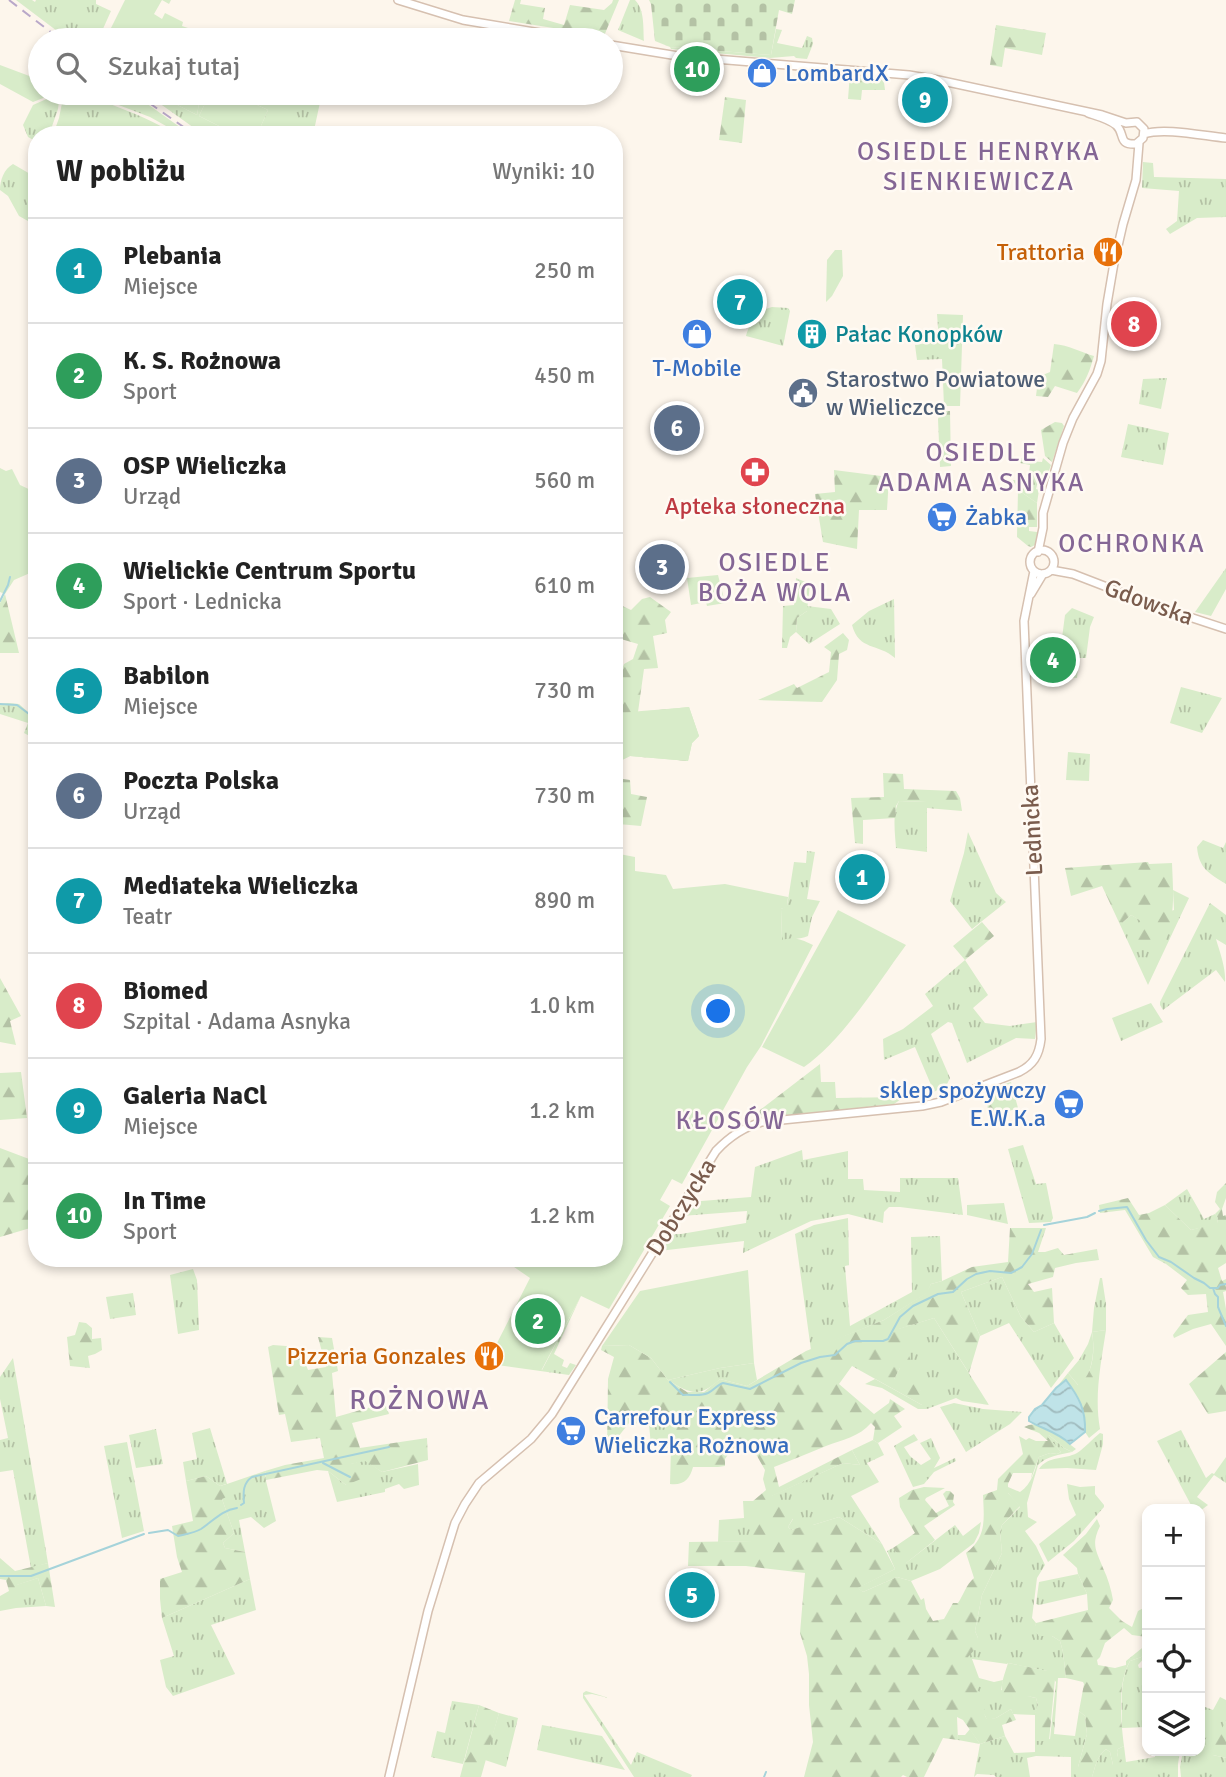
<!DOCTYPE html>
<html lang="pl">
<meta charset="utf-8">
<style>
body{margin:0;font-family:Signika,sans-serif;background:#f6f6f6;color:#222}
.controls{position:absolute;right:21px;bottom:21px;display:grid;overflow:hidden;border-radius:14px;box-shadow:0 4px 10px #0003}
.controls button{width:63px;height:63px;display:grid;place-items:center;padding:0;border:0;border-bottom:2px solid #e0e0e0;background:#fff;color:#222;font:35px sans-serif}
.you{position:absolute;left:719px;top:1012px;width:24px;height:24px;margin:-18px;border:5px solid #fff;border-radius:50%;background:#1a73e8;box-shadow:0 0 0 10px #1a73e833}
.badge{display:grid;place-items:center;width:46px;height:46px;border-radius:50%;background:#e76f51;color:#fff;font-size:23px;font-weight:700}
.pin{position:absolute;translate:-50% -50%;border:4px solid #fff;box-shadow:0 2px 7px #0006}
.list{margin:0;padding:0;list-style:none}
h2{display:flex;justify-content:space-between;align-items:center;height:91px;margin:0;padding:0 28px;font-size:30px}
h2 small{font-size:23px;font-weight:400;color:#767676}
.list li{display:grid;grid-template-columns:46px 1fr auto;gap:21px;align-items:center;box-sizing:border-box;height:105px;padding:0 28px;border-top:2px solid #e0e0e0}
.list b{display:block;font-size:26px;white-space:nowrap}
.list p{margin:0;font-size:23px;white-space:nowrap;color:#767676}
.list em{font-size:23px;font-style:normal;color:#767676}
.icon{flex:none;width:38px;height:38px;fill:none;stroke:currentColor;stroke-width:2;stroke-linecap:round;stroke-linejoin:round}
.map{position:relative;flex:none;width:1226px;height:1777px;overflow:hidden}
.search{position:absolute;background:#fff;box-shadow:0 4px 10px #0003;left:28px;top:28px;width:595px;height:77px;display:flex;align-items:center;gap:18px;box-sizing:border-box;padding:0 24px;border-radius:38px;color:#767676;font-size:26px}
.panel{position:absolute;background:#fff;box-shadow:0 4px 10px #0003;left:28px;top:126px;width:595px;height:1141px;border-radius:28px}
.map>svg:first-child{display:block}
</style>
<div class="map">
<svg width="1226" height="1777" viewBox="0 0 1226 1777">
<defs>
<pattern id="grass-tufts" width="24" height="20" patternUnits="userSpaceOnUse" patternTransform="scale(1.75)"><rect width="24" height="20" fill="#d8ecc9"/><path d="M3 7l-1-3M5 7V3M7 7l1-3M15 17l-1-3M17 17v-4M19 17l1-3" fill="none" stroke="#b4c2a5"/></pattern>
<pattern id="forest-firs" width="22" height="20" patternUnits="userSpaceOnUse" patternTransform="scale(1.75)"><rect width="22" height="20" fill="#d8ecc9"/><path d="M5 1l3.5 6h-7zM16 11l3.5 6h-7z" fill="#b4c2a5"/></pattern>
<pattern id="cemetery-stones" width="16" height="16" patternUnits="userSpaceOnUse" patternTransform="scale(1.75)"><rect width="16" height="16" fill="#d8ecc9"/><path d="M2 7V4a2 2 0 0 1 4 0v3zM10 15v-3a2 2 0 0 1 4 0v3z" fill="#b4c2a5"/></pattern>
<pattern id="water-waves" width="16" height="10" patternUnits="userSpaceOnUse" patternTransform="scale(1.75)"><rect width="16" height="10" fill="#bfe3e8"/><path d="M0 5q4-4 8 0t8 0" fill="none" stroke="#a0bbbe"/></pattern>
</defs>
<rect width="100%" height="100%" fill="#fdf6ec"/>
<path fill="url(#grass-tufts)" d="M16 0H32L35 2 36 0H96V4L111 11 98 40H69Z
M630 0H635C645 10 643 28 644 41L618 30Z
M776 29 782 30 777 43 802 48 807 36 812 38 813 44 807 59 796 58 794 56 770 58 671 49 670 47 771 55Z
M60 93 58 109 49 135H37V142L28 137 23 125 33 105Z
M64 93C90 93 154 120 176 135H141L133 130 129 135H53L59 118Z
M87 93H132L191 135H182L150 117Z
M145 93H154L197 115 200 97 203 93H210L199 116 237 135H204Z
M231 93H322L313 135H257L268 110Z
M1143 162 1153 163 1154 177 1226 179V217L1197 218 1170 234 1166 229 1177 221 1179 191 1142 188Z
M13 164 37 178V226L19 216 8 196 0 190C0 180 4 169 13 164Z
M772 307 788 308 790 311 783 346 746 336C749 323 759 310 772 307Z
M937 314 963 315 960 406H944L942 359 917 360 915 345 939 341Z
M1167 378 1161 409 1139 404 1143 379Z
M1128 424 1169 433 1163 465 1121 457Z
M1028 457V461L1042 462 1043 458 1051 465 1046 479 1039 478 1036 489 1039 490 1037 503 1018 490 1013 480 1028 481 1030 465 1020 463 1021 458Z
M1226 568V589L1211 616 1195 612Z
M894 599 895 658C878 643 859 651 852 625L869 611Z
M807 606 831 609 840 624 809 644 796 632 797 618 807 611Z
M1072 608 1094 617 1090 627 1086 658H1079L1077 678 1064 677 1067 653H1060L1065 615Z
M1181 687 1222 698 1202 733 1170 723Z
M8 703 19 704 37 720V740L24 733 28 723 0 714V704Z
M1068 752 1090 754 1089 781 1066 780Z
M899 801 927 802V852L896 848C895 833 892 814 899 801Z
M968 832 996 893 1006 902 972 929 950 901 964 853Z
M1203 840 1223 848 1226 842V884C1209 873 1199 869 1197 847Z
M807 851 815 852 807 899 820 901 812 917 808 936C799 940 792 938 782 941L781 909 787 906 794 862 806 863Z
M1173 890 1189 898 1148 985 1123 931V922L1131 915 1142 921 1174 910Z
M1210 903 1226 915V945L1216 939C1220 953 1226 968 1225 982L1216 970 1163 1010 1160 1005V1002Z
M965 960 988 995 973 1008 985 1023 1010 1026 1037 1022 1035 1039 1016 1038 967 1063 952 1023 948 1022 931 1034 950 1078 947 1084 934 1092 915 1047 884 1060 883 1039 903 1029 933 1006 925 994Z
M1151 1003 1163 1022 1121 1041 1112 1018Z
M1023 1145 1036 1184 1046 1183 1053 1218 1051 1222 1029 1223 1008 1149Z
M802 1150 803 1160 848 1151V1179H863L864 1190 900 1192V1178H958L963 1215 900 1207H889L884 1212 883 1223 848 1214 811 1221 743 1253 744 1241 659 1251 671 1234H681L746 1223 747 1211 681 1216 689 1202 751 1197 755 1167Z
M1187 1189 1204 1219 1215 1214 1218 1218 1217 1224 1191 1230 1165 1205Z
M1004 1203 1008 1224 967 1215V1205Z
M848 1218 849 1265 845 1266 850 1326 912 1292 911 1237 940 1236 942 1281 931 1284 927 1293 884 1320 811 1350 795 1234 814 1225Z
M193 1269 197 1280 199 1330 178 1334 170 1275Z
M1002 1277 1021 1317 1034 1332 1054 1323 1074 1358 1051 1388 1009 1323 980 1336 961 1292Z
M1100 1278H1102L1106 1304V1330L1092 1332C1095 1350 1093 1375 1079 1386L1068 1373 1079 1360 1088 1344 1092 1332 1094 1308Z
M133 1293 136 1315 110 1319 106 1297Z
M581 1296 554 1354 564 1360 562 1366 567 1368 570 1363 576 1365 569 1375 497 1365 498 1351 494 1350 495 1347 542 1370Z
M934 1318 989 1405 962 1401 956 1398 927 1409H918L882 1388 865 1384 875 1379 922 1405 921 1391 894 1379 900 1368 898 1329Z
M13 1358 48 1563 31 1568 13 1470 0 1472V1440L8 1438 0 1399V1377Z
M754 1363 757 1380 747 1386 720 1379C700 1398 690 1394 668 1380L720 1368Z
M954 1403 983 1409 1022 1412 1010 1424 966 1452 940 1407Z
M675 1414 677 1448 651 1446 649 1424Z
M210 1428 227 1484 265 1471 266 1481 276 1521 264 1528 251 1517 239 1520 245 1552 225 1548 223 1543 234 1533 222 1499 226 1484 220 1486 206 1476 186 1481 183 1462 197 1459 192 1433Z
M156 1429 163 1464 136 1468 129 1435Z
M1181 1430 1206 1478 1212 1473 1214 1474 1226 1457V1483L1214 1475 1197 1497 1208 1505 1200 1511V1509H1180L1191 1505 1157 1441Z
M1100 1433 1103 1434V1444L1096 1470 1067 1468 1039 1469C1049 1455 1064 1460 1077 1453 1085 1448 1092 1439 1100 1433Z
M914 1434 918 1440 904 1447 910 1456 921 1465 931 1459 920 1443 931 1438 940 1458 934 1468 955 1458 956 1461 934 1472 924 1484 913 1487 894 1446Z
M1049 1435 1064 1448 1072 1452C1059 1455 1047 1456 1038 1465L1027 1503 1028 1517 1037 1522 1025 1531 1036 1546 1045 1565 1037 1578 1032 1618 1036 1623 1035 1630 1039 1636H1052L1060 1641 1063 1652 1066 1678H1058L1054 1734 1075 1736 1079 1711 1085 1716 1087 1734 1078 1767V1777H1071V1757L1036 1756 1027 1758 1030 1777H996L994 1775 977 1774 974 1777 980 1744 958 1740V1735H965L970 1729 980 1744 1005 1736 1014 1753 1035 1752V1741L1050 1739 1056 1682 1047 1671 1008 1663 1007 1664 972 1659 979 1678 994 1682 1003 1680 1001 1690 1036 1698 1038 1705 1035 1715 1013 1714 1011 1709 996 1718 987 1720C977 1700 975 1678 967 1657L978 1638 975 1631 982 1595 1002 1553 1000 1532 1002 1525 1020 1507 1008 1493V1487L1020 1492C1032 1484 1035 1470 1039 1457L1050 1453 1057 1454 1061 1452 1047 1436Z
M873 1440 878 1443 884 1455 867 1463 879 1482 851 1496 882 1544 839 1517 813 1525 791 1530 788 1527 793 1519 771 1496 843 1463 860 1465 852 1450Z
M127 1442 144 1531 122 1538 104 1446Z
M365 1460 382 1472 418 1464 419 1485 404 1489 399 1484 385 1489V1492L337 1502 328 1471 346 1485 350 1464Z
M1067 1484 1080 1487 1095 1486V1494L1104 1505V1507L1074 1541 1048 1562 1039 1544 1076 1515 1069 1499Z
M743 1501H753V1541L718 1542 719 1520 744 1518Z
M981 1522 979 1533 974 1543 940 1569 911 1581 897 1577 863 1592 857 1588 895 1569 887 1551 893 1548 906 1563 955 1525 963 1536Z
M1078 1574 1087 1594 1039 1605 1036 1604 1039 1582Z
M38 1578 46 1606 16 1608V1585Z
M250 1579 256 1610 211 1625 235 1674 173 1696 166 1687 160 1660 174 1656 162 1618Z
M1147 1655 1138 1665 1139 1668 1147 1667V1669L1142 1672 1143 1694H1147V1727L1122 1728C1122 1706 1119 1681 1130 1661Z
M586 1691 609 1698 592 1694 584 1695 631 1765 637 1752 692 1775 691 1777H634L583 1698V1693Z
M1220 1697 1226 1700V1721L1213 1755 1226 1758V1777H1181L1180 1767 1183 1751H1200V1705L1213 1710Z
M452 1701 479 1705 463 1764 431 1757 437 1731 445 1733Z
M499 1713 518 1718 506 1767 485 1760Z
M542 1725 602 1736 625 1770 537 1750Z
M1124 1746 1126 1762 1155 1757V1751H1180L1178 1764V1777H1092C1095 1767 1097 1756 1106 1749L1110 1752 1113 1765 1118 1757 1117 1752 1118 1749Z"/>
<path fill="url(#forest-firs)" d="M515 0H521L520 4 545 8 543 19 564 25 570 5 604 10 612 3 613 0H619L604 36 509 21Z
M996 25 1046 33 1042 55 1005 48 1002 67 990 65Z
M850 73 883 75 885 90H862L861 100 848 99Z
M725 97 746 100 742 143 719 140Z
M1054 344C1069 345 1080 352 1094 356 1090 370 1086 381 1077 393L1055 386 1048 397 1036 396 1037 388 1033 379 1050 372Z
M941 411H950L951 466 940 467 938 419Z
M1055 422 1062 423 1064 426 1052 462 1045 456 1041 430Z
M834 470 889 477 887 510H859L857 549 823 542 815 494 835 492Z
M1018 490 1037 503V527H1029V531L1037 532V544L1031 547 1028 546 1017 537Z
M796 578 810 584 807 611 797 618 796 632 790 637 787 648H782L783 606 794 605Z
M5 594 19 653H0V603Z
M650 597 671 612 665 620 667 633 653 636 658 668 644 669 638 712 689 707 699 736 692 743 688 761 630 756 614 764V690L624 664 633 659 638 644 614 637V602L631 610 642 599Z
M843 633 849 640 847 650 839 654 837 680 822 702 758 700 794 684 797 688 829 672 831 652 824 647Z
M883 773 903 774 904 789 956 791 960 798 962 811 927 808 926 802 899 801 896 806 895 818 863 820V844L855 843 851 798 884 797Z
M623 779 630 780 631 794 647 797 641 826 618 824 614 846V797Z
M1148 862 1149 864 1172 863C1173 891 1176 916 1164 942L1135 947V930L1141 921 1131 915 1123 922V931L1102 886 1071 896 1065 868Z
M982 922 994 936 965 960 953 946Z
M0 978 21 1016 10 1021 16 1045 0 1042Z
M820 1064 821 1082H835L836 1098 904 1097 894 1104 758 1119 760 1110Z
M21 1072 27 1118 0 1120V1073Z
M1011 1082 1018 1108 988 1118 987 1090Z
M0 1148 37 1162V1226L0 1237Z
M1226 1183V1198L1222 1209 1223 1216 1226 1215V1263L1218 1268 1222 1281 1226 1279V1291L1223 1292 1226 1309V1346L1211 1324 1193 1329 1174 1338 1173 1335 1188 1315 1208 1312 1206 1294 1188 1295 1181 1288 1187 1280 1166 1264 1153 1257 1125 1210 1100 1213 1099 1205 1128 1198 1139 1215 1149 1213 1165 1205 1191 1230 1217 1223 1218 1218 1215 1214 1220 1209 1215 1202 1217 1192Z
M1010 1228H1046L1038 1252H1045L1058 1248 1064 1255 1097 1249 1099 1260 1076 1263 1055 1268 1053 1277 1028 1284 1034 1292 1052 1288 1054 1323 1034 1332 1021 1317 1002 1277 961 1292 980 1336 969 1373 934 1318 899 1329 911 1361 900 1368 894 1379 916 1380 921 1391 928 1390 933 1401 922 1405 852 1366 839 1384 874 1414 889 1403 890 1399 905 1409 894 1416 902 1427 878 1443 873 1440 875 1427 871 1423C859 1437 842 1440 826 1446 809 1453 792 1460 774 1467L779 1487 852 1450 860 1465 843 1463 772 1496 778 1499 795 1515 788 1527 791 1530 801 1527 805 1523 813 1525 839 1517 882 1544 895 1569 858 1588 863 1592 897 1577 911 1581 921 1600 924 1598 926 1609 933 1621 944 1619 953 1603H958C964 1594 966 1585 974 1578L966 1553C987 1537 984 1519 983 1495L997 1490 998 1479 1023 1454 1019 1436 1026 1440 1029 1438 1036 1441H1048L1039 1433 1024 1427C1034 1422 1037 1425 1046 1430 1060 1436 1064 1440 1076 1449L1072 1452 1064 1448 1049 1435 1048 1437 1061 1452 1057 1454 1050 1453 1039 1457 1031 1479 1032 1473H1013L1008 1484V1493L1020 1506 1002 1525 1000 1532 1002 1553 982 1595 975 1631 978 1638 977 1647 968 1657 975 1677 976 1689 983 1695 985 1716 987 1719 996 1718 1011 1709 1016 1720 1002 1725 1005 1736 980 1744 963 1720 957 1717 958 1740 943 1738 924 1777H907L903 1775 901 1777H804L813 1742 809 1705V1674L807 1656 800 1633 805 1573 746 1566H688L689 1542 752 1541 753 1501 766 1490 763 1479 765 1470 753 1449 729 1453 725 1459V1466L718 1467H693C690 1479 683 1486 670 1484L671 1447H677L674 1414 649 1424 629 1423 607 1451 608 1379 614 1357 601 1350 602 1346 629 1345 651 1358 668 1380 687 1392H704L720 1379 747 1386 806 1351 884 1320 926 1293 931 1284 942 1281 972 1267 1008 1262Z
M79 1322 86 1323 92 1328V1339L101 1338 102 1350 95 1354 88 1356 90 1368 70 1366 67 1337 75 1335Z
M1106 1330C1101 1363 1094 1396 1100 1429L1089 1438 1085 1432C1086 1410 1080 1397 1066 1380L1056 1388 1068 1373 1078 1385C1094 1375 1095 1349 1092 1332Z
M318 1337 332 1338 338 1371 332 1373 336 1417 385 1403 389 1414 352 1423 360 1448 427 1438 428 1460 382 1472 365 1461 351 1464 361 1479 346 1485 328 1471 317 1470 266 1480 265 1471 285 1465 324 1458 320 1438 291 1442 285 1414 279 1415 268 1347 273 1345 299 1347 308 1370 326 1367Z
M1226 1352V1411L1208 1414 1189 1384Z
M206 1476 220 1486 227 1484 231 1495 222 1499 234 1533 223 1543 225 1548 245 1552 250 1579 162 1618 160 1599V1579L182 1572 177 1557 172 1526 193 1521 186 1481Z
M924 1487 945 1488 926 1498 925 1500 936 1513 949 1506 943 1494 946 1491H950L954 1495 953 1502 955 1505 924 1526 935 1540 905 1564 893 1548 915 1533 900 1507 899 1498 912 1490Z
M1097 1519 1100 1526C1091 1545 1096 1550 1103 1568 1108 1578 1111 1589 1113 1600L1109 1608 1122 1621 1132 1627 1138 1611 1147 1606V1637L1132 1635 1124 1628 1105 1643 1100 1657 1097 1660 1098 1665 1115 1668 1126 1665V1661L1147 1644V1655L1130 1661C1117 1684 1121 1721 1124 1746L1118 1749 1117 1752 1118 1757 1122 1760 1119 1766 1113 1765 1110 1752 1106 1749C1097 1756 1095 1767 1092 1777H1078V1767L1087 1734 1085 1716 1079 1711 1084 1684 1083 1682 1066 1678 1063 1652 1060 1641 1052 1636H1039L1034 1630 1036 1623 1088 1610 1087 1594 1078 1574 1077 1568 1063 1555 1086 1534Z
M0 1558 15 1571 48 1563 55 1607 46 1606 38 1578 17 1585 16 1608 0 1611V1596L9 1591 6 1580 0 1579Z
M1008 1663 1048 1671 1055 1679 1049 1741H1035V1713L1038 1705 1036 1698C1027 1695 1022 1698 1013 1699 993 1700 1005 1674 1008 1663Z
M479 1705 499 1713 481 1777H460Z
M1226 1721V1758L1213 1755 1210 1760 1207 1759 1205 1740 1213 1728 1221 1730Z"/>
<path fill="url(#cemetery-stones)" d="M649 0H795L792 14 779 10 771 55 670 47 655 41 651 4Z"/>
<path fill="#d8ecc9" d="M125 0H171L169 4 162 0 154 14 162 19 165 13 183 22 182 26 188 28V30L193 33 195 31 212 40H105Z
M0 65 40 80V93H56L33 102 0 84Z
M154 93H203L200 97 197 115Z
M210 93H231L268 110 257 135H237L199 116Z
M835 250H842L843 276 832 296 826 302 827 260Z
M0 468 6 471 12 469 20 485 35 492 37 490V570L14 580 5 594 0 592Z
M718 575 725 603 707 606 706 602 691 605 687 578Z
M689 707 699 736 692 743 688 761 630 756 614 764V715C638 710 664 710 689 707Z
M614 853 635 857V871L666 875 673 889 725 884 788 897 787 907 781 909 782 940C796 937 800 939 813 945L761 1046 747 1067 682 1184 672 1179 660 1200 670 1206 609 1309 581 1296 541 1371 495 1347 530 1278 501 1258H614Z
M838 910 906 945C878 983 842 1041 804 1067L762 1047Z
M748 1270 754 1363 720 1368 668 1380 651 1358 629 1345 602 1346 640 1291Z"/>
<path fill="url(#water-waves)" stroke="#a5d3da" stroke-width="2" d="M1066 1380C1079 1397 1086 1410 1085 1432L1070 1444C1058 1432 1042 1429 1029 1421V1417L1035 1409 1042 1405 1056 1388Z"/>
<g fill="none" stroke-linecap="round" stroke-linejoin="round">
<path stroke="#a5d3da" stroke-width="2" d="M0 601 8 585 10 577
M0 704 17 705 37 720
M1099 1211 1107 1209 1127 1207 1146 1240 1159 1257 1171 1262 1194 1278 1204 1283 1210 1288H1218L1220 1285 1226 1284
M1044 1225 1087 1217 1095 1213
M1213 1288 1215 1294 1218 1297V1307L1226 1326
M670 1382 683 1395C691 1394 699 1397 708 1393 714 1390 717 1385 723 1383L750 1389 801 1363 820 1357 835 1355 847 1344 855 1341H883L888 1339 900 1317 913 1306 938 1294 953 1292 967 1279 976 1274 990 1271 1011 1273 1022 1267 1032 1254 1041 1230
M323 1463 350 1477
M241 1505 244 1503C243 1492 243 1483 252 1477L389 1447
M149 1533 168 1530 178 1536C186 1534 194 1533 201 1529 213 1521 222 1510 237 1508
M0 1576H31L144 1534
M764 1777 766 1772"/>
<g stroke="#d6c0b0" stroke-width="10">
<path id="secondary" d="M398 0 463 20 582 40
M611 45 678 56 909 75 938 80 1102 115 1126 123 1137 122 1144 129 1143 138 1136 144C1117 145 1126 134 1116 125 1109 119 1097 116 1088 113
M1144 134C1164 127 1204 136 1226 138
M1030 562a12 12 0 1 1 24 0a12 12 0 1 1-24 0Z
M1038 552 1043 528V513L1063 443 1073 418 1097 374 1101 361 1107 304 1114 263 1123 224 1136 180 1139 143
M1051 570 1073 574 1156 606 1226 629
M1031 594 1043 574
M389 1777 428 1611 455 1523 465 1504 479 1483 531 1439 552 1414 716 1151C729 1137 744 1127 762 1122L922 1106 941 1102 1019 1072C1033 1065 1039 1056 1041 1039L1024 621 1034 571"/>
</g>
<use href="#secondary" stroke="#fff" stroke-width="7"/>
<path stroke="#b9a8c9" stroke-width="2" stroke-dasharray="10 7" stroke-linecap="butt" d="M9 0 61 40
M135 93 195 135"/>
</g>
<defs>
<g id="shop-disc" transform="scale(1.575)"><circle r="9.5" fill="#3f7fe0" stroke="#fffaf3"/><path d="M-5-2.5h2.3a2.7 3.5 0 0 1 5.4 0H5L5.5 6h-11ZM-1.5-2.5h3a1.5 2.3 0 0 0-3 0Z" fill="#fff"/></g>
<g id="restaurant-disc" transform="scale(1.575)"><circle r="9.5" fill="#e8710a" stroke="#fffaf3"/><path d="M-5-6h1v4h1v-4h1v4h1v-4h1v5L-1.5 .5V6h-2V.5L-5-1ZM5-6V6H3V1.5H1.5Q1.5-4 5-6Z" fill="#fff"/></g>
<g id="building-disc" transform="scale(1.575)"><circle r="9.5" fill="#0f9aa8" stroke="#fffaf3"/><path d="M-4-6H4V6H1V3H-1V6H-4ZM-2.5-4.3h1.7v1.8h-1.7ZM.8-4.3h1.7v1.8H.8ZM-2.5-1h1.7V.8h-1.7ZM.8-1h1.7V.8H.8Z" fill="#fff"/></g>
<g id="civic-disc" transform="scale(1.575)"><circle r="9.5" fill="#5c6f8a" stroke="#fffaf3"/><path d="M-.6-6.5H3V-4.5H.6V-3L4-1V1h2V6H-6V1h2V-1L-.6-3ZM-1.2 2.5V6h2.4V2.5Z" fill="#fff"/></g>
<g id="pharmacy-disc" transform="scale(1.575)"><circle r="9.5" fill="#e0444e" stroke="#fffaf3"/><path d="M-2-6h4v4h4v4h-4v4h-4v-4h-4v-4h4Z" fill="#fff"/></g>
<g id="supermarket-disc" transform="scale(1.575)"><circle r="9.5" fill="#3f7fe0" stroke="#fffaf3"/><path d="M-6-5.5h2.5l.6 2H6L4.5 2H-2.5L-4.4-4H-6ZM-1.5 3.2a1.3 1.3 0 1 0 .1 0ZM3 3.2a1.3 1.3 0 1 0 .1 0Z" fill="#fff"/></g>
</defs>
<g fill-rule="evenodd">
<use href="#shop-disc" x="762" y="73"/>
<use href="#restaurant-disc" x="1108" y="252"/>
<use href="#shop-disc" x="697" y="334"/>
<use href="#building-disc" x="812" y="334"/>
<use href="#civic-disc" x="803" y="393"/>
<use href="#pharmacy-disc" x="755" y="472"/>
<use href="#supermarket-disc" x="942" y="517"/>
<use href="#supermarket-disc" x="1069" y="1104"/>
<use href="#restaurant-disc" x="489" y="1356"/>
<use href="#supermarket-disc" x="571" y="1431"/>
</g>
<g text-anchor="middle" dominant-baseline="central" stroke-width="5" stroke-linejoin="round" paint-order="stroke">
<g font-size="24" fill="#366cbe" stroke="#fffaf3" text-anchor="start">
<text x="785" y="73">LombardX</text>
<text x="697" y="368" text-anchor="middle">T-Mobile</text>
<text x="965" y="517">Żabka</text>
<text x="1046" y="1090" text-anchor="end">sklep spożywczy<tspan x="1046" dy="28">E.W.K.a</tspan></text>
<text x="594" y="1417">Carrefour Express<tspan x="594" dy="28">Wieliczka Rożnowa</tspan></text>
</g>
<g font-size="24" fill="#c56008" stroke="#fffaf3" text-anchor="end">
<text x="1085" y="252">Trattoria</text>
<text x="466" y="1356">Pizzeria Gonzales</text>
</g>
<g font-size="24" fill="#0d838f" stroke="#fffaf3" text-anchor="start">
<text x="835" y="334">Pałac Konopków</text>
</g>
<g font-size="24" fill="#4e5e75" stroke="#fffaf3" text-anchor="start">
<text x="826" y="379">Starostwo Powiatowe<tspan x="826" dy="28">w Wieliczce</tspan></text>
</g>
<g font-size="24" fill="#be3a42" stroke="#fffaf3">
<text x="755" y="506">Apteka słoneczna</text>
</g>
<g font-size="24" fill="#7a5c4d" stroke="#fffaf3">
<text transform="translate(1149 602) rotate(20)">Gdowska</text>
<text transform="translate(1032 830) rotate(-93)">Lednicka</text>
<text transform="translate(681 1207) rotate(-58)">Dobczycka</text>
</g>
<g font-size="26" letter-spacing="2" fill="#846695" stroke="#fffaf3">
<text x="979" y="152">OSIEDLE HENRYKA<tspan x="979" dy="30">SIENKIEWICZA</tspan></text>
<text x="982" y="453">OSIEDLE<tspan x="982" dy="30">ADAMA ASNYKA</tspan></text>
<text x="1132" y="544">OCHRONKA</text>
<text x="775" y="563">OSIEDLE<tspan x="775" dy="30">BOŻA WOLA</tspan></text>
<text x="731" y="1121">KŁOSÓW</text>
</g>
<g font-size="28" letter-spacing="2" fill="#846695" stroke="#fffaf3">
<text x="420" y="1400">ROŻNOWA</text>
</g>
</g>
</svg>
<div class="controls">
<button>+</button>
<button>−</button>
<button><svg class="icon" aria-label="locate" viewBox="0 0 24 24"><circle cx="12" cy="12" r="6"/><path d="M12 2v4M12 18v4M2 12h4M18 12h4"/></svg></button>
<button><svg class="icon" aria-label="layers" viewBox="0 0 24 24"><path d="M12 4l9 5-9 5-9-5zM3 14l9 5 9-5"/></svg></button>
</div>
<div class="you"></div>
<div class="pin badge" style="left:862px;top:877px;background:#0f9aa8">1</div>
<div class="pin badge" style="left:538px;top:1321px;background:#2e9e5b">2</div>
<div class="pin badge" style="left:662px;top:567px;background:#5c6f8a">3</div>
<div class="pin badge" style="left:1053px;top:660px;background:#2e9e5b">4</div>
<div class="pin badge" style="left:692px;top:1595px;background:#0f9aa8">5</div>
<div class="pin badge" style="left:677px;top:428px;background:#5c6f8a">6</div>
<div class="pin badge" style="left:740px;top:302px;background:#0f9aa8">7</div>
<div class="pin badge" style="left:1134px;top:324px;background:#e0444e">8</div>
<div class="pin badge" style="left:925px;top:100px;background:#0f9aa8">9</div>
<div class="pin badge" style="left:697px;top:69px;background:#2e9e5b">10</div>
<div class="search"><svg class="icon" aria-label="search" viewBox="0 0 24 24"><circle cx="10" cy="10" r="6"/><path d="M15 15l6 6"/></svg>Szukaj tutaj</div>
<section class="panel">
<h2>W pobliżu<small>Wyniki: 10</small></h2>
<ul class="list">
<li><span class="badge" style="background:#0f9aa8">1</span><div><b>Plebania</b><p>Miejsce</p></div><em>250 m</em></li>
<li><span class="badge" style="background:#2e9e5b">2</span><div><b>K. S. Rożnowa</b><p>Sport</p></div><em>450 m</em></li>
<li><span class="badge" style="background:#5c6f8a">3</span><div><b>OSP Wieliczka</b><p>Urząd</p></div><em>560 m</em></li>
<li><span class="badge" style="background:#2e9e5b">4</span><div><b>Wielickie Centrum Sportu</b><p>Sport · Lednicka</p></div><em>610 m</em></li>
<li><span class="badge" style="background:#0f9aa8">5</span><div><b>Babilon</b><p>Miejsce</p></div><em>730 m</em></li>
<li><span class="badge" style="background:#5c6f8a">6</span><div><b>Poczta Polska</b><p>Urząd</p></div><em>730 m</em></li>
<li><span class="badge" style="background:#0f9aa8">7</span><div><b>Mediateka Wieliczka</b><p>Teatr</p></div><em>890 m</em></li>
<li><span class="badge" style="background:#e0444e">8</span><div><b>Biomed</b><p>Szpital · Adama Asnyka</p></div><em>1.0 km</em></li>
<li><span class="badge" style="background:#0f9aa8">9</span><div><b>Galeria NaCl</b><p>Miejsce</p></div><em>1.2 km</em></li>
<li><span class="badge" style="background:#2e9e5b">10</span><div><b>In Time</b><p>Sport</p></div><em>1.2 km</em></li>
</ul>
</section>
</div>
